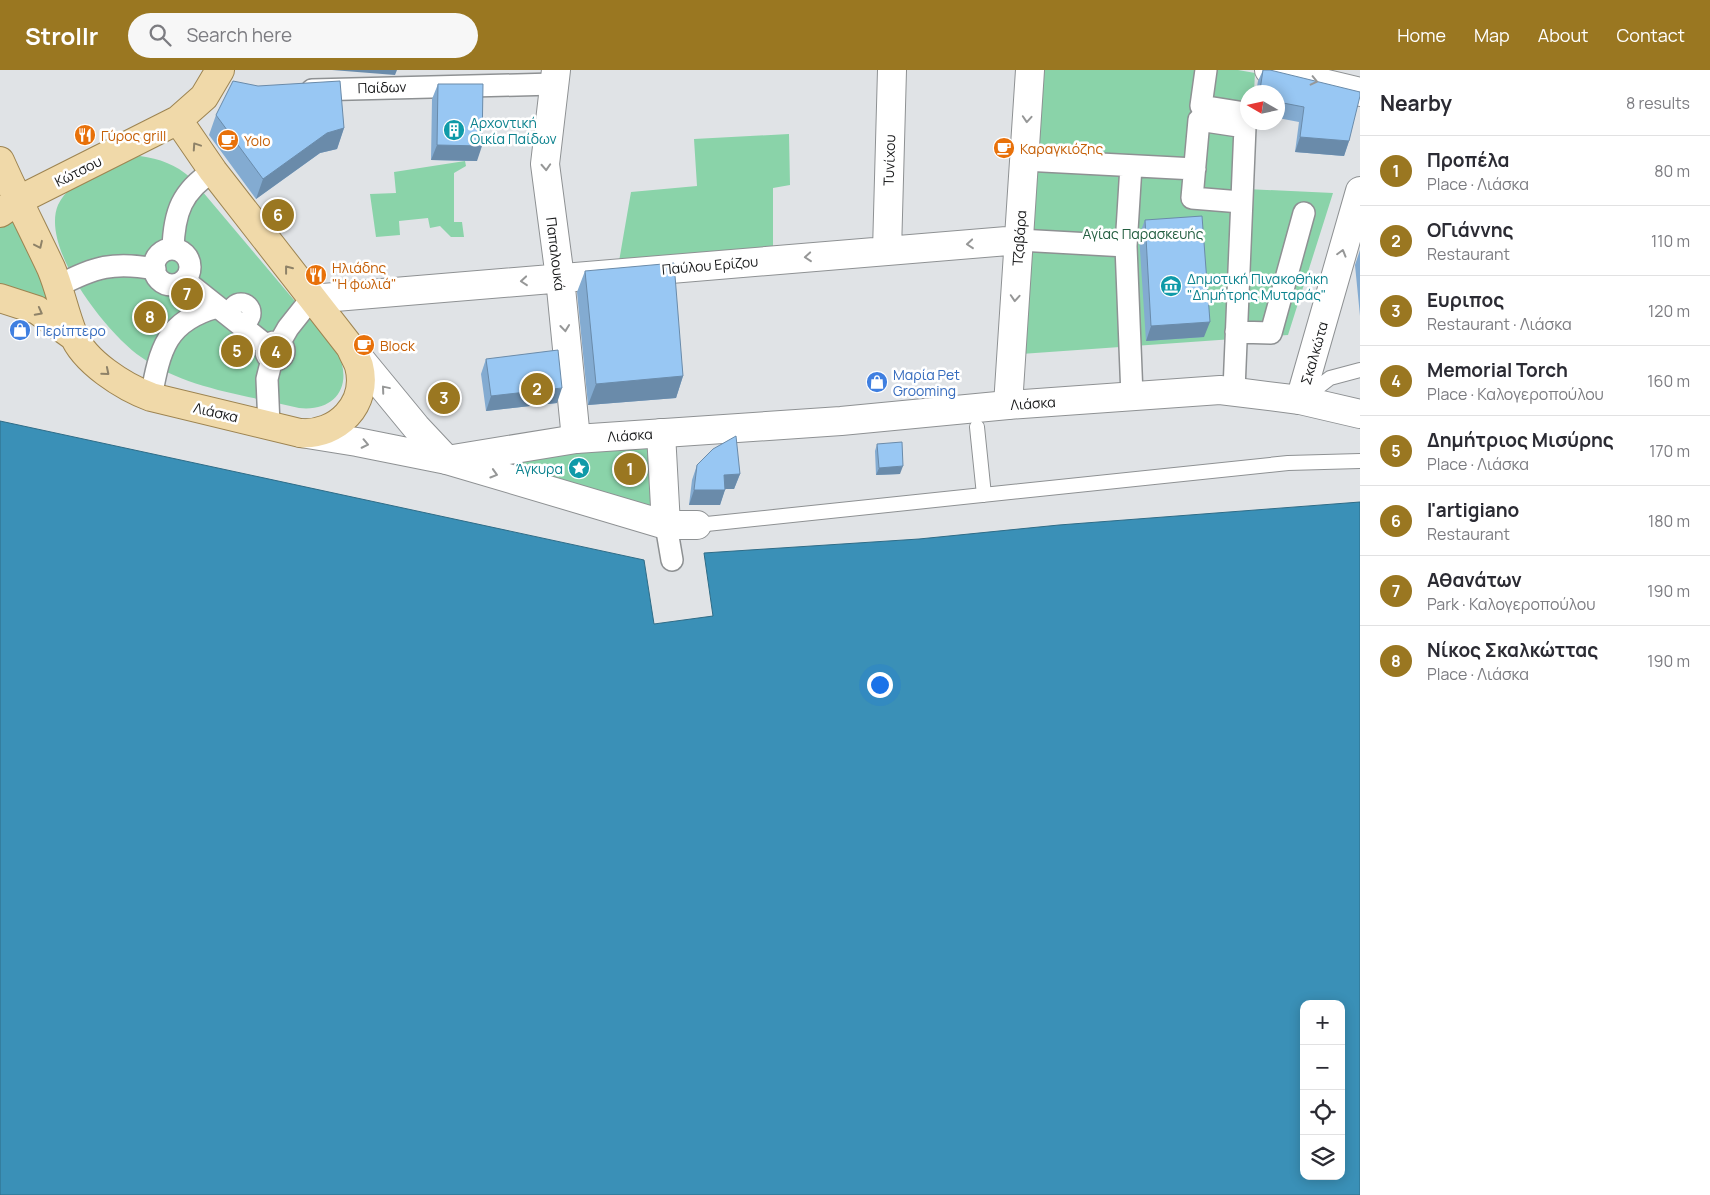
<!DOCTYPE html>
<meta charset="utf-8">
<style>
body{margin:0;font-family:Manrope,sans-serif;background:#f7f7f7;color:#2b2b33}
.controls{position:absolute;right:15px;bottom:15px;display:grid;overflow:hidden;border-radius:10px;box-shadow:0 2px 12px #0003}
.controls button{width:45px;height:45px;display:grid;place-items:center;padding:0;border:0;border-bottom:1px solid #e1e1e2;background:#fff;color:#2b2b33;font:25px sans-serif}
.compass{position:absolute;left:1240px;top:15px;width:45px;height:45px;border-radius:50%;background:#fff;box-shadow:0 2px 12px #0003;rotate:279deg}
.you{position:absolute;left:879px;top:614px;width:18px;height:18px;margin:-12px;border:4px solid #fff;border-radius:50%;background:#1a73e8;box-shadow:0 0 0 8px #1a73e833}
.badge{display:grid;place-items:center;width:32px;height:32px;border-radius:50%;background:#9a7721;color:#fff;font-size:16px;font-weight:700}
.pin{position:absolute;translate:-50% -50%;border:2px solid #fff;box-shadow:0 1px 5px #0006}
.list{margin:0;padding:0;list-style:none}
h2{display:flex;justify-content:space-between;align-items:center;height:65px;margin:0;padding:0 20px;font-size:21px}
h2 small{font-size:16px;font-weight:400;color:#7c7c81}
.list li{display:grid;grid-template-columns:32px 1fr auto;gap:15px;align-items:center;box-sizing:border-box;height:70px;padding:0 20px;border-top:1px solid #e1e1e2}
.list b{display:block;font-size:19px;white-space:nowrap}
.list p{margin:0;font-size:16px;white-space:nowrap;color:#7c7c81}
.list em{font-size:16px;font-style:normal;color:#7c7c81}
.icon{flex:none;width:28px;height:28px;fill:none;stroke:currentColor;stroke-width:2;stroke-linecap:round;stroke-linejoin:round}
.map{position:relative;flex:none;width:1360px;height:1125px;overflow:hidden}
header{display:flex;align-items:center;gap:30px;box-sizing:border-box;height:70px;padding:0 25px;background:#9a7721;color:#fff}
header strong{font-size:24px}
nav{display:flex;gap:28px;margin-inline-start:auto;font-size:18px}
.search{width:350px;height:45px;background:#f7f7f7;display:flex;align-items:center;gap:12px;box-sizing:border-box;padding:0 18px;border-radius:28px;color:#7c7c81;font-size:19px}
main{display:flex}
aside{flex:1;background:#fff}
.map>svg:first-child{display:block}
</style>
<header>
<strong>Strollr</strong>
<div class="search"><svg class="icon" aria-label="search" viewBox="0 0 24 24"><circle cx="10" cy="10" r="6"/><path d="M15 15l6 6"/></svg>Search here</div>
<nav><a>Home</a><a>Map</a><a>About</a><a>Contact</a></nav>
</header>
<main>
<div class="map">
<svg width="1360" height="1125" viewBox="0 0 1360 1125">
<rect width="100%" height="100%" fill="#e0e3e6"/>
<path fill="#8ad3a9" d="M1044 0H1238L1255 3 1254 22H1248L1246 119 1333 123 1288 265 1021 284Z
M789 64 790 115 773 118V190L617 203 631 122 697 116 694 69Z
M140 86C160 89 175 94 191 108L337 281C354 315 336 342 299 338 246 325 186 319 141 287 107 264 40 178 58 135 65 120 78 113 91 105 110 95 118 88 140 86Z
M0 91 73 266 0 228Z
M465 91 466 96 454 103V152H462L464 167H451L440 156 430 158 428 148 399 151 400 165 376 167 370 124 396 123 394 102Z
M661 363 666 455 514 410 522 377Z"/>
<path fill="#3a90b7" stroke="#2f6c87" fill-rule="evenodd" d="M0 351 644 490 654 554 713 546 704 483 919 469 1059 455 1360 432V1125H0ZM1304 934H1341V1106H1304Z"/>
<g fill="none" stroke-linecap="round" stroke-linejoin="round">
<g stroke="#8e9193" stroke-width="16">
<path id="service" d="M1304 328 1330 308 1360 300
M977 357 984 425
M697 455 1288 393 1360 391"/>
</g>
<g stroke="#8e9193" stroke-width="24">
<path id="pedestrian" d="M1206 0 1201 36 1245 43V57L1199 50 1192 128 1241 132
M312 20 554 14
M1024 90 1195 99
M1019 170 1126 176 1131 96
M1126 176 1132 326
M173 179C174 142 182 121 213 101
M154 197a18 18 0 1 1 36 0a18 18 0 1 1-36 0Z
M184 210 267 276
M58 216C94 197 114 191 155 199
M232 243a9 9 0 1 1 18 0a9 9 0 1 1-18 0Z
M1236 262 1271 263 1304 143
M266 281a9 9 0 1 1 18 0a9 9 0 1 1-18 0Z
M280 272 288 258 311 229
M1234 320 1245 57
M151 327C160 279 166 251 217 237
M269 355 267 309 272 289
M666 455 672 490"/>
</g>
<g stroke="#8e9193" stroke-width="30">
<path id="minor" d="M556 0 545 94 560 208 576 369
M1269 0 1360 22
M887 181 892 0
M311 229 1019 170
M1300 330 1360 121
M1008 335 1030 0
M661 363 666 455
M447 390 666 455H697"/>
</g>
<g stroke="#8e9193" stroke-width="30">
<path id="tertiary" d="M351 278 416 357 447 390
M301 363 357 372 447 390 576 369 841 351 1008 335 1220 320 1300 330 1360 344"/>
</g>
<g stroke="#9d8451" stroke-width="30">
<path id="primary" d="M0 91C16 127 34 162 51 198 60 219 64 242 73 264 84 292 124 317 151 327L300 363C337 366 369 334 359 296 357 290 353 284 351 278L213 101 178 50
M0 143 19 130 178 50 204 27 220 0
M0 228 37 240 73 266"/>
</g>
<use href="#service" stroke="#fff" stroke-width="14"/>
<use href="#pedestrian" stroke="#fff" stroke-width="21"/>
<use href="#minor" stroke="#fff" stroke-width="28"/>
<use href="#tertiary" stroke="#fff" stroke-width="28"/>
<use href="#primary" stroke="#f0d9a9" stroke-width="28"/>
</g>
<path fill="#83abd1" d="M1263 0H1270L1349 71 1344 86 1295 82 1299 52 1278 48V22H1256L1258 11Z
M438 14 477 91 431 90 432 29Z
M216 45 344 58 337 79 320 83 256 129 209 65Z
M1145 150 1204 267 1146 271 1139 165Z
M1360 180V246L1355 195Z
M585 201 683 306 676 328 588 335 577 222Z
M486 289 557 333 486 341 481 304Z
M877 374 900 404 876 405 875 381Z
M697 395 740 404 734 419H725L720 435H689L692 410Z"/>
<path fill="#6a8baa" d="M332 0H397L395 5Z
M344 58 337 79 320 83 256 129 263 109 327 63Z
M1300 67 1349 71 1344 86 1295 82Z
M437 75 482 76 477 91 431 90Z
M1210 252 1204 267 1146 271 1151 256Z
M683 306 676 328 588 335 596 314Z
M562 318 557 333 486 341 491 326Z
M903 396 900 404 876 405 879 398Z
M740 404 734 419H719L724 405Z
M694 420H725L720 435H689Z"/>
<path fill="#98c7f3" stroke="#6a8baa" d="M1263 0H1270L1360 22V26L1349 71 1300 67 1304 37 1278 32V22H1260V20Z
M233 11 258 16 340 11 344 58 327 63 263 109 216 45Z
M438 14H483L482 76 437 75Z
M1202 146 1210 252 1151 256 1145 150Z
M674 193 683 306 596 314 585 201Z
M558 280 562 318 491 326 486 289Z
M736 366 740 404 724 405 725 420H694L697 395 713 379Z
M902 372 903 396 879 398 877 374Z"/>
<defs><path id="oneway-chevron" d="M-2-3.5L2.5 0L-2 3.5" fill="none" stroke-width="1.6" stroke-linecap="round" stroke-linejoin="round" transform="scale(1.25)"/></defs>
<g stroke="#969797">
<use href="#oneway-chevron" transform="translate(1314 11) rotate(13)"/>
<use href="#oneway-chevron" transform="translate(1027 49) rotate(94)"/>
<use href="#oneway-chevron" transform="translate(546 97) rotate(87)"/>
<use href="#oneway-chevron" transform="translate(970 174) rotate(175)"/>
<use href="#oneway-chevron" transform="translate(1342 183) rotate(-74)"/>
<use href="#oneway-chevron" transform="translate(808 187) rotate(175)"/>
<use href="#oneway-chevron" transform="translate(524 211) rotate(175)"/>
<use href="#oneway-chevron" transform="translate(1015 228) rotate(94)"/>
<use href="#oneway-chevron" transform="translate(565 258) rotate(84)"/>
<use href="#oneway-chevron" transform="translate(385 319) rotate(-130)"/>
<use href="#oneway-chevron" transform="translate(365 374) rotate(12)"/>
<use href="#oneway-chevron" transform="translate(494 404) rotate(17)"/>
</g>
<g stroke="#8e8268">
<use href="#oneway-chevron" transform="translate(196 76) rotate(-124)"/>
<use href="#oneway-chevron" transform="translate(39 175) rotate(65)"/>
<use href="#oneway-chevron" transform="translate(288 199) rotate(-128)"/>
<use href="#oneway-chevron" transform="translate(39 242) rotate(28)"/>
<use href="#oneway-chevron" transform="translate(106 302) rotate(40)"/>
</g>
<defs>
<g id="building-disc" transform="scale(1.125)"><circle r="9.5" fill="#0f9aa8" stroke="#fff"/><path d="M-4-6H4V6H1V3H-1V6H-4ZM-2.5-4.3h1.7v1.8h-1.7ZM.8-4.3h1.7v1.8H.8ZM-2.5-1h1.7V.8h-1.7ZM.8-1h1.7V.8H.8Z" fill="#fff"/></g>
<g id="restaurant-disc" transform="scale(1.125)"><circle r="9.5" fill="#e8710a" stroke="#fff"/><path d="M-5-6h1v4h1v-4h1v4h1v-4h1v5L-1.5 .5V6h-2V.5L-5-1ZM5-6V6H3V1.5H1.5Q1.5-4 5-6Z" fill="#fff"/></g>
<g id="cafe-disc" transform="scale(1.125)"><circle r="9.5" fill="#e8710a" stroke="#fff"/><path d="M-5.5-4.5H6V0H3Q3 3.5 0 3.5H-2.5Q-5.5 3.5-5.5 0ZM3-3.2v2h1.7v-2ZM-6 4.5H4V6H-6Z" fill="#fff"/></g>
<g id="museum-disc" transform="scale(1.125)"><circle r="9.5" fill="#0f9aa8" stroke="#fff"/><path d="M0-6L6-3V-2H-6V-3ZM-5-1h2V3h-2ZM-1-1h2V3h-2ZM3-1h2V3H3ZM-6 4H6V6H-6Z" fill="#fff"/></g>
<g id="shop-disc" transform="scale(1.125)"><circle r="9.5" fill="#3f7fe0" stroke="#fff"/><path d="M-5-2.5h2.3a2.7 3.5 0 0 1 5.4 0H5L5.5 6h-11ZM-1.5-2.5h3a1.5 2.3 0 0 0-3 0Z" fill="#fff"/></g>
<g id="sight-disc" transform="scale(1.125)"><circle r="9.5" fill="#0f9aa8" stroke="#fff"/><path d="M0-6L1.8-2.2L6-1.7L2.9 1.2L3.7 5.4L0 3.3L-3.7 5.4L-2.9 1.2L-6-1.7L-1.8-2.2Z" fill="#fff"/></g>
</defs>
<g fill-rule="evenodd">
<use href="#building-disc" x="454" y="60"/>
<use href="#restaurant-disc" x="85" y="65"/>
<use href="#cafe-disc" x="228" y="70"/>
<use href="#cafe-disc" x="1004" y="78"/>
<use href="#restaurant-disc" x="316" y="205"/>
<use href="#museum-disc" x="1171" y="216"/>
<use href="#shop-disc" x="20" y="260"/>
<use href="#cafe-disc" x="364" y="275"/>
<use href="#shop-disc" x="877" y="312"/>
<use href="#sight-disc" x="579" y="398"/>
</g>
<g text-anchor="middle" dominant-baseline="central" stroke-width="5" stroke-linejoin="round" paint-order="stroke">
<g font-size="14" fill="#161718" stroke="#fff">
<text transform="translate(382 17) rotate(-2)">Παίδων</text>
<text transform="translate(889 90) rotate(-88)">Τυνίχου</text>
<text transform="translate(78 101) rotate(-27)">Κώτσου</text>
<text transform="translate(1019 168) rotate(-86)">Τζαβάρα</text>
<text transform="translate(556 184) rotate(83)">Παπαλουκά</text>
<text transform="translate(710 195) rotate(-5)">Παύλου Ερίζου</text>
<text transform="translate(1314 283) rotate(-74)">Σκαλκώτα</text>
<text transform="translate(1033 333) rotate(-4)">Λιάσκα</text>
<text transform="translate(216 342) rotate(13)">Λιάσκα</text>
<text transform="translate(630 365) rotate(-4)">Λιάσκα</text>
</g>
<g font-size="14" fill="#0d838f" stroke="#fff" text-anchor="start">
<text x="470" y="52">Αρχοντική<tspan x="470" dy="16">Οικία Παίδων</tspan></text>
<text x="1187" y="208">Δημοτική Πινακοθήκη<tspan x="1187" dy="16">"Δημήτρης Μυταράς"</tspan></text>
<text x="563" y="398" text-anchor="end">Άγκυρα</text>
</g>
<g font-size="14" fill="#c56008" stroke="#fff" text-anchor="start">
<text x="101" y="65">Γύρος grill</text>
<text x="244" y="70">Yolo</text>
<text x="1020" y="78">Καραγκιόζης</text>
<text x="332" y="197">Ηλιάδης<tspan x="332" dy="16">"Η φωλιά"</tspan></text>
<text x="380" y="275">Block</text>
</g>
<g font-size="14" fill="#255f42" stroke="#fff">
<text x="1143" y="163">Αγίας Παρασκευής</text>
</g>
<g font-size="14" fill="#366cbe" stroke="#fff" text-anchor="start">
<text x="36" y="260">Περίπτερο</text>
<text x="893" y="304">Μαρία Pet<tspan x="893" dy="16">Grooming</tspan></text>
</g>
</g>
</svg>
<div class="controls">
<button>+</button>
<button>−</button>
<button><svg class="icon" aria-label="locate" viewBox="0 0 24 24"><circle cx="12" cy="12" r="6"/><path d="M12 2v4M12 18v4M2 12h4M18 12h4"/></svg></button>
<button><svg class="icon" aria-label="layers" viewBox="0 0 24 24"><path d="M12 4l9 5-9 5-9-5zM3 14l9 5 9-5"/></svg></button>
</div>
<svg class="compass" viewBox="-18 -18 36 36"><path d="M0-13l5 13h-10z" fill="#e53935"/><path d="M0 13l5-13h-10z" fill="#7c7c81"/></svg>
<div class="you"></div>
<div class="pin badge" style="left:630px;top:399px">1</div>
<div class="pin badge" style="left:537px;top:319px">2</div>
<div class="pin badge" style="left:444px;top:328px">3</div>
<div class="pin badge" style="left:276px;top:282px">4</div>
<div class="pin badge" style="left:237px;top:281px">5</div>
<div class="pin badge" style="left:278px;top:145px">6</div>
<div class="pin badge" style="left:187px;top:224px">7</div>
<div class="pin badge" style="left:150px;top:247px">8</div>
</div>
<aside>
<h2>Nearby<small>8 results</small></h2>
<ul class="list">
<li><span class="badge">1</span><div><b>Προπέλα</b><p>Place · Λιάσκα</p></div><em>80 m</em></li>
<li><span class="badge">2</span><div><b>ΟΓιάννης</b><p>Restaurant</p></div><em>110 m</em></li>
<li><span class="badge">3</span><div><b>Ευριπος</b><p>Restaurant · Λιάσκα</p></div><em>120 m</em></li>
<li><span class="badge">4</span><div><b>Memorial Torch</b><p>Place · Καλογεροπούλου</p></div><em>160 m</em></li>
<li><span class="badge">5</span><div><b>Δημήτριος Μισύρης</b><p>Place · Λιάσκα</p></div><em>170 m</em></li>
<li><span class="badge">6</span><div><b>l'artigiano</b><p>Restaurant</p></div><em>180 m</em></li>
<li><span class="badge">7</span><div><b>Αθανάτων</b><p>Park · Καλογεροπούλου</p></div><em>190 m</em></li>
<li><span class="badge">8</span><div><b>Νίκος Σκαλκώττας</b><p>Place · Λιάσκα</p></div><em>190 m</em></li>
</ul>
</aside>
</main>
